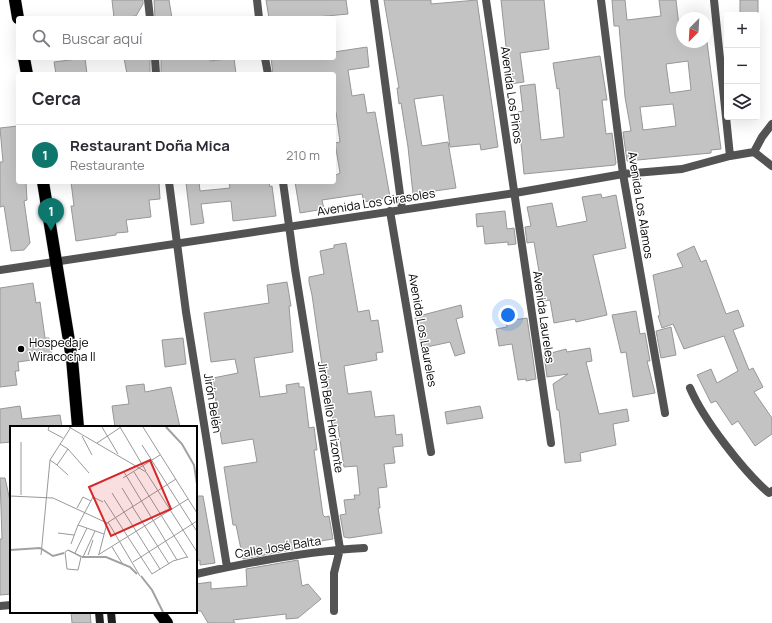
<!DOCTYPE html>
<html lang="es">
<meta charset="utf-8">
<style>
body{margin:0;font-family:Manrope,sans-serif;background:#f2f2f3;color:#2b2b33}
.controls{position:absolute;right:12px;top:12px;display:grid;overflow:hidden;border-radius:4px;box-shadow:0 4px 16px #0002}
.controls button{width:36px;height:36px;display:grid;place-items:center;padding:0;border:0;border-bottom:1px solid #e1e1e2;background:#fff;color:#2b2b33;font:20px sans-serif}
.compass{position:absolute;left:676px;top:12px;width:36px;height:36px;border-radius:50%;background:#fff;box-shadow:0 4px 16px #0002;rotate:204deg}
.you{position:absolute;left:508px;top:315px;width:14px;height:14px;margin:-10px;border:3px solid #fff;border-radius:50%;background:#1a73e8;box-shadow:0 0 0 6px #1a73e833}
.badge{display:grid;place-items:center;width:26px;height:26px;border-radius:50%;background:#0f766e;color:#fff;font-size:13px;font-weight:700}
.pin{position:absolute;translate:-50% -33px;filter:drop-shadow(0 1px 2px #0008)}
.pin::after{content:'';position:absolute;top:21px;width:14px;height:12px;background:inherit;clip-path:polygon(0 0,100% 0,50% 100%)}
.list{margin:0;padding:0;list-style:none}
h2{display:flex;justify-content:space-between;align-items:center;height:52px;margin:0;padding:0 16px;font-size:17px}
h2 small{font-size:13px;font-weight:400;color:#7c7c81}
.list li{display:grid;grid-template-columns:26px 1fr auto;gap:12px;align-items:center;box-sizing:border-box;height:60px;padding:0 16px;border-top:1px solid #e1e1e2}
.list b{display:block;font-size:15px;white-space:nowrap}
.list p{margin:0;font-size:13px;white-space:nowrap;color:#7c7c81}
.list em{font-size:13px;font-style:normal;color:#7c7c81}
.icon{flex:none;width:22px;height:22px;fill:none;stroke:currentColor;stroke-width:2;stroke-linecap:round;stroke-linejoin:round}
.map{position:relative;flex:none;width:772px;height:623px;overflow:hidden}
.search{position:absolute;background:#fff;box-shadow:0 4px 16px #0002;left:16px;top:16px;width:320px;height:44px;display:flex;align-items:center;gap:10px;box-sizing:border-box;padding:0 14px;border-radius:4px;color:#7c7c81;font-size:15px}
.panel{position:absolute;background:#fff;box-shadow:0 4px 16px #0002;left:16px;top:72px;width:320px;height:112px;border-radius:4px}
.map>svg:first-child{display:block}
</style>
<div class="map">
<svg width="772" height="623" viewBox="0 0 772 623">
<rect width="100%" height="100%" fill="#fff"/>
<path fill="#c3c3c3" stroke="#979797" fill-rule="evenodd" d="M112 0H143V4L136 16 114 18Z
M154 0H169L172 18H155Z
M266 0H346L348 14 305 18H269Z
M384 0H431V4L477 0 498 147 481 150 480 144 450 147 443 95 414 99 422 146 448 142 456 188 413 194 408 147 401 103 399 104 397 88H399Z
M501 0H544L549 49 520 53 524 82 510 84Z
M612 0H625L627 20 661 16 659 0H676L679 26 682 25V42H707L721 149 711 150V153L627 161 623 132 631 131 625 97 619 26H614ZM688 61 691 90 670 93 666 64ZM673 104 676 126 643 130 640 107Z
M740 0H758V15H740Z
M367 47 369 67 348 70 352 96 364 94 367 113 375 112 390 197 364 202 362 194 322 200 324 209 300 213 295 182H334V176L340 173 335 143 340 142 336 112H334V74H273L271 58H334V52Z
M600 56 607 100H602L606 134 612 133 616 163 615 165 524 174 518 112 523 111 520 86 535 84 541 140 564 137 559 88 557 89 553 63Z
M85 58 87 74H56L54 62Z
M124 58H150V74H127Z
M161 58H210V61L234 58 236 74H161Z
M18 126V182H26L27 200 24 201 30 243 24 250 11 251 4 206 0 207V162H3L0 128Z
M71 182H159L160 199 149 200 151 217 126 220 128 232 116 233V235L76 241 71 206H74Z
M199 182 200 191 230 188 229 182H269L270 187 272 186 276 216 233 221 231 201 201 204 204 223 191 225 186 183Z
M601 194 602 198 616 195 626 248 593 255 607 315 576 322 575 319 554 323 550 300 544 301 534 242 527 243 525 227 531 226 527 207 552 203 557 227 587 221 582 197Z
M505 211 507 229 514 228 516 244 508 245V242L485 244 483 226 477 227 476 214Z
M346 243 358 312 369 310 371 321 378 320 383 352 376 353 377 360 344 366 348 394 371 391 375 417 394 415 396 435 402 434 403 446 393 447 395 463 384 464 387 487 378 488 380 508H378L382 533 349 538 344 537 340 515 346 514 344 500 355 499 354 495H360L357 466 344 467 338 426 334 427 327 386H325L312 295 309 282V277L324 274 320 251 334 248V245Z
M694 246 701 262 706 260 726 314 738 310 744 326 733 330 749 370 753 368 763 387 754 392 772 418V434L755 446 738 421 732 425 716 401 711 403 697 375 711 369 717 383 738 371 724 336 684 349 673 324 662 328 658 316 660 315 653 275 683 267 677 254Z
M287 282 291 306H289L293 352 254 358 260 397 287 393 286 385 299 383V387H304L309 428 314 427 317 450H314L323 515 325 517 329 516 333 539 302 544 303 546 297 547V549L243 559 236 525H233L224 467 257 462 253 439 222 444 215 401H216L213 378 238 373 235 359 211 362 204 313 269 303 267 285Z
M33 283 36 303 40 302 45 338H49L52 357 18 362 19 371H15L17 385 0 387V288Z
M461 305 463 317 456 319 465 353 455 356 450 342 422 348 415 317Z
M636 311 640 334 645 333 650 361H647L655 393 633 397 626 352 621 353 612 315Z
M527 318 536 379 526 381V379L518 380 512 344 499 346 496 329 507 327 506 321Z
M671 327 676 355 661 358 656 331Z
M183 338 186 364 165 367 162 340Z
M590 348 592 361 586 362 599 414 627 409 629 421 613 424 616 445 580 453 581 461 565 463 559 410H557L553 384 568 374 547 377 544 355 566 349 567 352Z
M144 384 145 392 171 387 180 427H115L112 406 129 404 126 386Z
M20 406 22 419 60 415 62 427H11V442L0 443V409Z
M480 406 483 418 447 424 445 412Z
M0 478H5L11 505V594L0 595V539H2Z
M196 496H203L215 563 200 565V560L196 561Z
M298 560 302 586 308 584 321 599 298 618 286 619V614L233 620 235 623H208L201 611H196V584L211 582V589L247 586 246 569Z
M71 612H90L91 623H72Z"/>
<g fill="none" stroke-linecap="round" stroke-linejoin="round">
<g stroke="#dbdbdb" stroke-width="13">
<path id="highway" d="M15 0 18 18
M24 58 27 74
M43 182 72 359 78 427
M159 612 167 623"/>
</g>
<path stroke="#535353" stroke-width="8" d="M148 0 150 18
M257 0 259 18
M374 0 402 209
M486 0 551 443
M601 0 623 174 665 413
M714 0 730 156
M155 58 156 74
M265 58 268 74
M754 152 762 137 772 124
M754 152 772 166
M169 182 186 312 227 567
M283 182 295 269 340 549 334 573V611
M390 211 431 452
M0 270 515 193 623 174 682 169 730 156 754 152
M690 388C703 419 744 472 769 493L772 491
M196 574C250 562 309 551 364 548
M0 606 11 605"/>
<path stroke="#202020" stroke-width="8" d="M99 612 100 623
M111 612 112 623"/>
<use href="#highway" stroke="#000" stroke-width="12"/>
</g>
<circle fill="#000" stroke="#fff" stroke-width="1.5" cx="21" cy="349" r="4"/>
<g text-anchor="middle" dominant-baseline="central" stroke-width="3" stroke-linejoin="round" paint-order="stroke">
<g font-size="12" fill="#000" stroke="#fff">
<text transform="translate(512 95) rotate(82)">Avenida Los Pinos</text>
<text transform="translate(376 202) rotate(-9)">Avenida Los Girasoles</text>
<text transform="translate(641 205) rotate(81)">Avenida Los Alamos</text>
<text transform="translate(544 317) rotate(82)">Avenida Laureles</text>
<text transform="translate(423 330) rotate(80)">Avenida Los Laureles</text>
<text transform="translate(213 403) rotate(81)">Jirón Belén</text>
<text transform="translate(331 417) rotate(81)">Jirón Bello Horizonte</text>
<text transform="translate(278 547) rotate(-9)">Calle José Balta</text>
</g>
<g font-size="12" fill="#000" stroke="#fff" text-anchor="start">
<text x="29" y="342">Hospedaje<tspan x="29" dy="14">Wiracocha II</tspan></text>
</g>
</g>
<g transform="translate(10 426)">
<rect width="187" height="187" fill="#fff"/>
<path fill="none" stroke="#a1a1a1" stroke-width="2" d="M156 1 172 18 184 39 187 58M0 124 30 122 43 130 54 127M72 131H96L120 141 127 148M131 150 142 164 153 186"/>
<path fill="none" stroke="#999" stroke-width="1" d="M39 1 38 4 53 12M59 1 136 46 187 126M92 1 108 28M110 1 136 45M133 1 187 87M72 10 82 29M11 16V69M87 17 111 1M132 19 186 104M58 23 79 47M40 34 47 39 58 23 50 18M47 39 58 49M114 46 167 134M124 46 178 132M113 52 150 29M112 62 123 80M102 67 150 143M0 70 43 72 97 97M94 74 142 148 163 135 177 131M122 80 159 138M67 82 73 71 81 75M98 96 130 150M97 97 166 53M68 99 94 108M48 107 64 109M61 118 68 99 83 71 93 76M102 121 112 137M58 124 71 131 68 144 57 143 55 126 58 124 73 131 85 105M65 127 77 102M89 128 97 97M31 129 40 34 61 1M78 129 83 114M88 129 178 73M123 136 187 95"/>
<path fill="#d62828" fill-opacity="0.15" stroke="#d62828" stroke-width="2" d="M140 34 161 83 101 110 79 61Z"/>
<rect width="187" height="187" fill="none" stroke="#000" stroke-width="2"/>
</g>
</svg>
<div class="controls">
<button>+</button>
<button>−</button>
<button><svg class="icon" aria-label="layers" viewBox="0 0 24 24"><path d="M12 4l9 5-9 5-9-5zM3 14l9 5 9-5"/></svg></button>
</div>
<svg class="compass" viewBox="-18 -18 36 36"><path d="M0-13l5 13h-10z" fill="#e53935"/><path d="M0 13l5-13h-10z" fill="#7c7c81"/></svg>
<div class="you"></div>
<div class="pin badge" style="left:51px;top:231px">1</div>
<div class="search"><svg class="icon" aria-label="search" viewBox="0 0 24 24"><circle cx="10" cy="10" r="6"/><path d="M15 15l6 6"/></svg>Buscar aquí</div>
<section class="panel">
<h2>Cerca<small></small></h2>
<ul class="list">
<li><span class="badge">1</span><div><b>Restaurant Doña Mica</b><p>Restaurante</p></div><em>210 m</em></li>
</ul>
</section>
</div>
